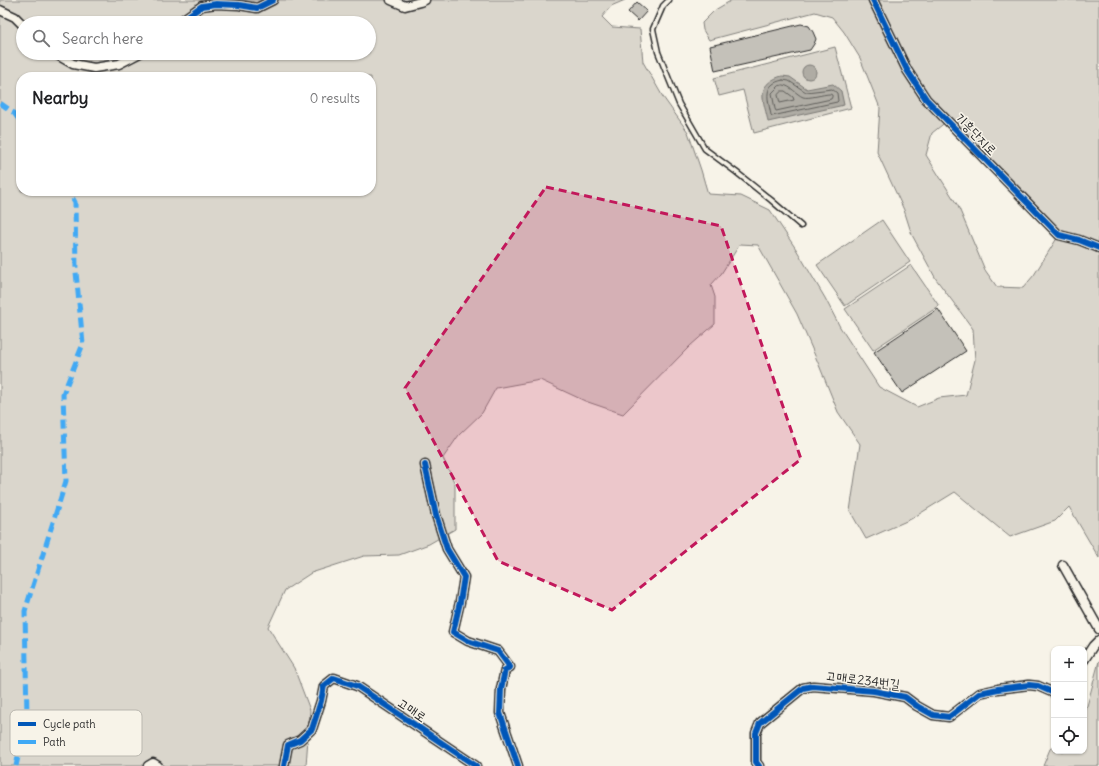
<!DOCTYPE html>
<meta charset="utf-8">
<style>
body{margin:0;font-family:Delius,"Poor Story",sans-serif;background:#f6f6f6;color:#202124}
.controls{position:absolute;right:12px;bottom:12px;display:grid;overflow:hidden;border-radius:8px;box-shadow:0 1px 3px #0004}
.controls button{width:36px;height:36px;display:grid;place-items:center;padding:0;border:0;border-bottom:1px solid #e0e0e0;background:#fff;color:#202124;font:20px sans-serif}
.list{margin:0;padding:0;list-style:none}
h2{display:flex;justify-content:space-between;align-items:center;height:52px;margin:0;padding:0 16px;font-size:17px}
h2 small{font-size:13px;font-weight:400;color:#757577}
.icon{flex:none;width:22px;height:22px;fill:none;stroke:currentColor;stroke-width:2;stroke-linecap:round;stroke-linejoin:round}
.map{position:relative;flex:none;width:1099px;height:766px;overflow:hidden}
.search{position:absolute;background:#fff;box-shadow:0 1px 3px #0004;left:16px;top:16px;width:360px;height:44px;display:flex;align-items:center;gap:10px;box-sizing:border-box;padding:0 14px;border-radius:22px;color:#757577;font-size:15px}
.panel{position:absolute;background:#fff;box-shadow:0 1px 3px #0004;left:16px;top:72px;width:360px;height:124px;border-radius:16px}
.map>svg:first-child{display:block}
</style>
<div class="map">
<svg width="1099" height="766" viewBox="0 0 1099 766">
<rect width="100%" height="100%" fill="#f7f3e8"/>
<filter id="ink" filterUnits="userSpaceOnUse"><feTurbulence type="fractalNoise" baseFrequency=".025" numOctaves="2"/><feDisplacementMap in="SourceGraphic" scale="8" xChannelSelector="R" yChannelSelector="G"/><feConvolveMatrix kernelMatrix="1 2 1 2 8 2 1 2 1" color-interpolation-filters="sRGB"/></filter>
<g filter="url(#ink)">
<path fill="#dad6cc" stroke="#82807c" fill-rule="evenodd" d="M0 0H625L611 6 602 17 612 27 640 29 643 62 663 97 688 132 701 170 708 194 741 196 770 210 796 249 825 298 840 327 879 387 917 407 939 398 966 395 975 360 973 329 936 279 912 235 904 210 877 152 880 108 860 58 844 32 832 17 815 12 709 40 703 30 702 23 715 10 732 0H1099V558L1069 507 1055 521 1010 537 955 492 911 519 866 539 850 511 860 444 838 412 819 365 797 314 758 245 740 244 721 274 711 285 715 297V324L690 346 623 414 585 401 540 380 496 388 482 413 459 435 443 458 455 484V529L429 544 399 555 364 556 311 573 285 590 268 627 294 668 310 710 306 766H0ZM23 23H369V53H23ZM21 77H371V191H21ZM947 121 1059 235 1034 275 1023 288 997 287 985 270 958 206 926 155 932 133Z
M835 47 851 108 754 133 743 90 719 96 714 78Z
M882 220 910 262 845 306 817 265Z
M911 265 939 306 873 350 845 309Z
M1099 661V766H1043L1050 749 1054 745V751H1084V710L1087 706Z"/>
<path fill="#afaca4" stroke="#7a7874" d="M802 72a7 7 0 1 1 14 0a7 7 0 1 1-14 0Z
M782 76 790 77 807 89 833 84 841 91 844 105 768 122C767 114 762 101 763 94 763 84 774 78 782 76Z"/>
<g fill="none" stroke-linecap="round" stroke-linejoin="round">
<path stroke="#605f5b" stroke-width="1" d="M783 80 789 81 806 92 832 89 837 93 838 101 837 102 772 116 771 115C768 99 762 84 783 80Z
M783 85C791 86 796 94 803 97 809 99 823 94 830 94L832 95V97L831 99 776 111 775 109 772 93 779 86Z
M782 91H785L793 97 794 100 780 103 778 95Z"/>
</g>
<path fill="#c4c1b9" stroke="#2b2b2b" d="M637 2 647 11 638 21 628 12Z
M801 24 809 26 813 32 816 39 814 44 810 50 715 71 710 46Z
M938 309 966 351 902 393 874 352Z"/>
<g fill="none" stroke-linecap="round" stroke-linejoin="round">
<g stroke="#2b2b2b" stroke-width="7">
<path id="lane" d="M669 0 663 6 653 29 658 52 679 104 705 149 736 172 771 200 801 226"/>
</g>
<g stroke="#2b2b2b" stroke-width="11">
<path id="street" d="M391 0 405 6 420 2 425 0
M873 0 907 70 926 99 1059 235 1079 240 1099 248
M0 10 15 17 23 25
M178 23 202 6 216 4 239 5 257 8 273 0
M54 53 73 64 94 68 119 64 140 53
M425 465 436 515 447 549 464 577 460 602 453 632 468 641 498 651 510 667 505 670 501 689 500 713 518 766
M1063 565 1099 629
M1084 660 1093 646 1099 640
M148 766 153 763 158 766
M284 766 288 745 300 740 312 729 321 701 324 686 334 678 357 686 476 766
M759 766 756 762V733L760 723 803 688 813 686 874 691 905 697 917 706 933 715 949 717 980 693 998 689 1029 685 1038 686 1054 693"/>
</g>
<use href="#lane" stroke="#f7f3e8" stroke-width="4"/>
<use href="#street" stroke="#f7f3e8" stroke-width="8"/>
<path stroke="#3fa9f5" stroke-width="5" stroke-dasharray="10 5" stroke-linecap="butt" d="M0 103 14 113 21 122
M16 766 27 717 25 611 66 481 63 394 83 344 76 272 75 202 68 191"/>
<g stroke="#f7f3e8" stroke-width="8">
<path id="cycleway" d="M873 0 907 70 926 99 1059 235 1079 240 1099 248
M178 23 202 6 216 4 239 5 257 8 273 0
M425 465 436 515 447 549 464 577 460 602 453 632 468 641 498 651 510 667 505 670 501 689 500 713 518 766
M284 766 288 745 300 740 312 729 321 701 324 686 334 678 357 686 476 766
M759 766 756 762V733L760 723 803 688 813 686 874 691 905 697 917 706 933 715 949 717 980 693 998 689 1029 685 1038 686 1054 693"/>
</g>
<use href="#cycleway" stroke="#0057b8" stroke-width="6"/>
</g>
</g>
<path fill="#c2185b" fill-opacity="0.2" stroke="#c2185b" stroke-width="3" stroke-dasharray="8 5" stroke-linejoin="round" d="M546 187 721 226 801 459 612 610 498 561 405 388Z"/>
<g text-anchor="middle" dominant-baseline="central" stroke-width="3" stroke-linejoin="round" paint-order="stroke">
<g font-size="13" fill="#2b2b2b" stroke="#f7f3e8">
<text transform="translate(976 134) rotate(46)">기흥단지로</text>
<text transform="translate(863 680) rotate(7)">고매로234번길</text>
<text transform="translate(412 710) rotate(34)">고매로</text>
</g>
</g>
<rect x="10" y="710" width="132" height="46" rx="6" fill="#f7f3e8" stroke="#bab7af" stroke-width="1"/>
<rect x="18" y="722" width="18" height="4" fill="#0057b8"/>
<rect x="18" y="740" width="18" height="4" fill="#3fa9f5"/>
<g font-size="11" fill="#2b2b2b">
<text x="43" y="728">Cycle path</text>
<text x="43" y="746">Path</text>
</g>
</svg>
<div class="controls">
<button>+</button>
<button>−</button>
<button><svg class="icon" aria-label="locate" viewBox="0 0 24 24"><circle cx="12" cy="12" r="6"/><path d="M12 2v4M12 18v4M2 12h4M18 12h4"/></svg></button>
</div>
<div class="search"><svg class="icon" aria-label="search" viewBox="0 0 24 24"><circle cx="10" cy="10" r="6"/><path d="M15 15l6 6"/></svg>Search here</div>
<section class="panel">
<h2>Nearby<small>0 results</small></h2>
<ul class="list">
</ul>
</section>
</div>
